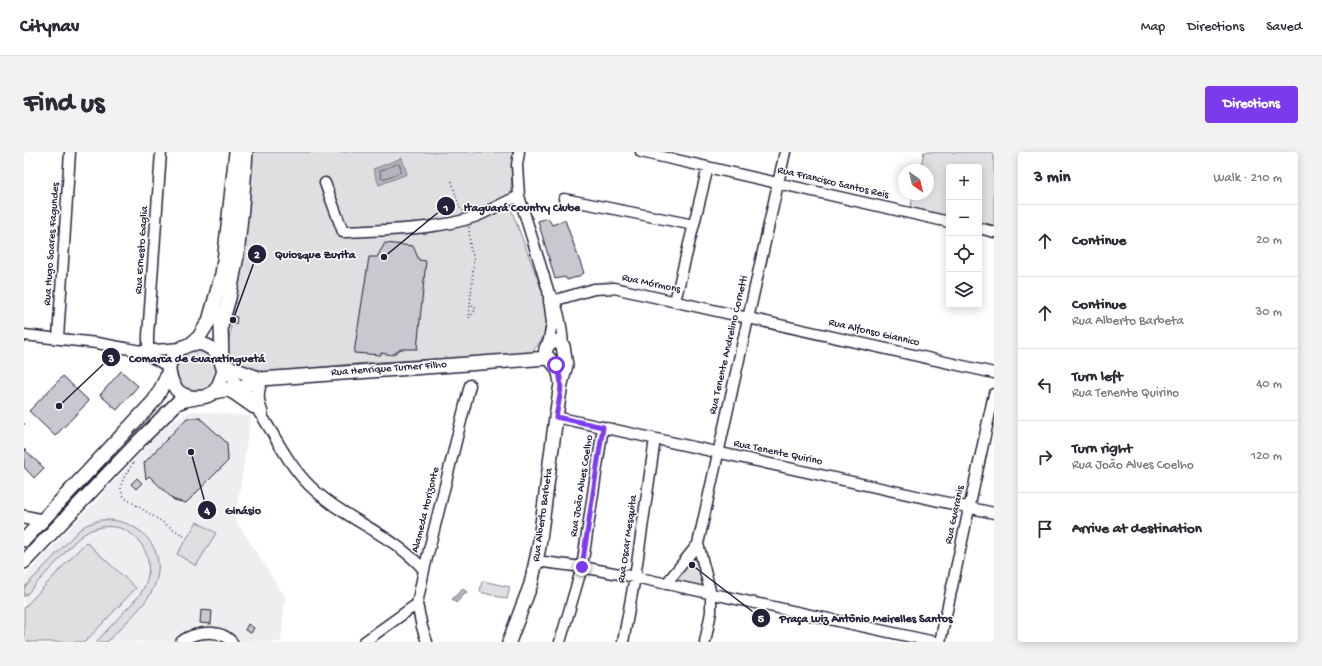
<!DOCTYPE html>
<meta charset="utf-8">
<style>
body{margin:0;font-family:"Gochi Hand",sans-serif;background:#f2f2f3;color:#2b2b33}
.controls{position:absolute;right:12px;top:12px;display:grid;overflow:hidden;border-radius:4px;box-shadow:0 2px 10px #0003}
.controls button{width:36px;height:36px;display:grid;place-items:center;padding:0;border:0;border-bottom:1px solid #e1e1e2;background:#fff;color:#2b2b33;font:20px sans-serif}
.compass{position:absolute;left:874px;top:12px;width:36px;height:36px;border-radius:50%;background:#fff;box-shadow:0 2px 10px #0003;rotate:146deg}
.stop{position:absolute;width:12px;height:12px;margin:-9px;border:3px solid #7c3aed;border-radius:50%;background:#fff}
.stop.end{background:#7c3aed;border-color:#fff;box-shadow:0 1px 4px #0008}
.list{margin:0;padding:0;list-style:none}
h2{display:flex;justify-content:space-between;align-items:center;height:52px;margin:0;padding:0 16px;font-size:17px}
h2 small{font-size:13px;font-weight:400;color:#7c7c81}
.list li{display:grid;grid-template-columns:26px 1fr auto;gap:12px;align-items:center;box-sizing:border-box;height:72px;padding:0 16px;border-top:1px solid #e1e1e2}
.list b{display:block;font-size:15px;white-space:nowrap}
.list p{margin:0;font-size:13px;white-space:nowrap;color:#7c7c81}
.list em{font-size:13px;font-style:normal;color:#7c7c81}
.icon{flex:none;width:22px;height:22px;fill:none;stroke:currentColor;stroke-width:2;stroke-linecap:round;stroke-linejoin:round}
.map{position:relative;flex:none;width:970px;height:490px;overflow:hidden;border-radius:4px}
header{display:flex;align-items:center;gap:24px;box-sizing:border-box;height:56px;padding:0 20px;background:#fff;border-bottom:1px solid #e1e1e2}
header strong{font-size:19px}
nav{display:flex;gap:22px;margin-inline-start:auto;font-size:14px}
.intro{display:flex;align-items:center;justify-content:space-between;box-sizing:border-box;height:96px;padding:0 24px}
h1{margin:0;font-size:28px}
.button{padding:10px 18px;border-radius:4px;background:#7c3aed;color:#fff;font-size:14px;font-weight:700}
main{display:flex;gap:24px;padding:0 24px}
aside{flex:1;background:#fff;border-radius:4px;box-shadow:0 2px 10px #0003}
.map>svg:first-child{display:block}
</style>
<header>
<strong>Citynav</strong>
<nav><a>Map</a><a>Directions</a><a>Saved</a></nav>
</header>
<div class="intro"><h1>Find us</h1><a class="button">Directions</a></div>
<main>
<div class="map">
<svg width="970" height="490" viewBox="0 0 970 490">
<rect width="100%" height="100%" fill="#fff"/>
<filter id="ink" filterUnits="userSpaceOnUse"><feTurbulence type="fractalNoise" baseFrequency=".025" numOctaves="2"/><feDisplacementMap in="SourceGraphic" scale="8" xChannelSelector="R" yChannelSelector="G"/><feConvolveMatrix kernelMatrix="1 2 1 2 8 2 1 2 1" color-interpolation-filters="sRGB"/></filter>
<g filter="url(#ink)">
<path fill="#eeeef1" d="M167 259 227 264 211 367 261 445 257 490H0V425L142 274Z"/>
<path fill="#dfdfe2" stroke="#80808e" d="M226 0H489L486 54 525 157 524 179 507 202 352 210 233 221 215 215 205 205 203 198 210 157Z
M900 0H970V73L955 70V15H925V64L886 56 890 42H904V18H896Z
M151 219a21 21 0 1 1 42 0a21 21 0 1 1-42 0Z
M76 368C116 365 147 399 129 437 122 453 96 476 83 490H72L114 445C141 411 112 363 70 377 55 382 44 397 34 409 22 421 11 433 0 445V436L55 378 62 373Z
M173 370 192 381 172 414 153 402Z
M62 390 112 436 61 490H2L0 488V456Z
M673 395 686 440 643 431Z
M458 429 486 435 483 447 456 440Z"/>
<path fill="#b4b4bc" stroke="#7a7a88" d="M378 6 383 22 355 33 349 17Z
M439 437 443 440 432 451 428 447Z"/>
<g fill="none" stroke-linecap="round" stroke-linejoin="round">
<path stroke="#5c5c6f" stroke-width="1" d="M374 12 376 13 377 20 359 27 357 26 356 19Z"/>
</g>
<path fill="#c8c8cf" stroke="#22223b" d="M524 66 528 73 541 68 560 121 553 125 543 128 541 125 531 127 514 69Z
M361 91 389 94 395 108 402 109 393 197H377L368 203 357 201V203L330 201 345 105H353Z
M208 164 213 165 212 172 206 171Z
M97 219 114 234 93 258 76 243Z
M39 224 65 249 31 284 5 259Z
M163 266H176L203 291 204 309 162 351 150 348 125 324 122 327 120 311Z
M0 297 20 316 10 326 0 315Z
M113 326 118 331 112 337 107 332Z
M177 458 188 459 187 472 176 471Z
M224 472 230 476 227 481 221 478Z"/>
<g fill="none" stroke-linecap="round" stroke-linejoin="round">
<g stroke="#22223b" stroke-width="13">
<path id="minor" d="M495 0 493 13 495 44 524 138 528 171 524 193
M617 0 925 70
M301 31 319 80C360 78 415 78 453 64 467 58 481 50 495 44
M540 47 670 73
M955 76 970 80
M527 143C536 158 538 177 539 194
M651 149 684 15
M525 150 570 137 590 136 970 221
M0 183 73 191 117 199 157 196
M34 186 46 0
M124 198V184L137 0
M117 199 145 215
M200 219C208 227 217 234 224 243 246 272 259 307 285 333 319 367 369 382 400 418
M201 238 209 242 229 256
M532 265 970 361
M674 392 687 442V460L681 490
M512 409 558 415 611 425 911 490
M642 432 674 392 761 0
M157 490C167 481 188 478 200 484 203 485 206 488 208 490
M340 490 393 452
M403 490 398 475 393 452 400 418 446 233
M536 490 558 415 579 275
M599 490 611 425 631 287
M916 490 970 242"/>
</g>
<g stroke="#22223b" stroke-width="16">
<path id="major" d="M167 192 175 185 185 169 198 122 201 101 212 0
M198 210 197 174 205 146 213 104 218 55 222 0
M199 213 237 227
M190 240 217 235 237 227 524 206
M237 261C232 247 232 241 237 227
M0 365 18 369
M0 388 130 249C135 241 139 233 143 224 145 218 145 210 149 204 156 194 170 189 181 193 191 197 197 206 199 216 200 220 199 223 197 227 195 233 192 239 187 242 177 248 160 246 153 238 148 232 146 226 145 219
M0 410 116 288 153 251 161 248 172 246
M485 490 507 432 515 395 532 265 537 232 542 213 539 194C538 193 536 191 534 190 527 187 520 195 522 203 524 206 528 209 530 212 536 218 536 225 537 232"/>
</g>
<path stroke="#22223b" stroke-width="1.5" stroke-dasharray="1 3" stroke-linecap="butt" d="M428 29 435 55 439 59
M445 75 446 95 450 107 445 166 452 157 446 150
M0 272H1
M109 311C102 323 91 334 101 346L160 384"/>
<use href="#minor" stroke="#fff" stroke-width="10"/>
<use href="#major" stroke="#fff" stroke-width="13"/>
</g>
</g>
<g fill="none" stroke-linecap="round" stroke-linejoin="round" filter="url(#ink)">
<path stroke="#7c3aed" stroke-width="5" d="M532 213C541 231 535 247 532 265L579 275 558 415"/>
</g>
<g text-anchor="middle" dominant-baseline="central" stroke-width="3" stroke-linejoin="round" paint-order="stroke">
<g font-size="11" fill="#22223b" stroke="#fff">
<text transform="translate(809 31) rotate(13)">Rua Francisco Santos Reis</text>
<text transform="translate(28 92) rotate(-86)">Rua Hugo Soares Fagundes</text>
<text transform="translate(118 98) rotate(-86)">Rua Ernesto Gaglia</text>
<text transform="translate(627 132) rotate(12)">Rua Mórmons</text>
<text transform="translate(850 181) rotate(13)">Rua Alfonso Giannico</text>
<text transform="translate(705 193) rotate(-77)">Rua Tenente Andrelino Cornetti</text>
<text transform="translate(365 217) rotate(-4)">Rua Henrique Turner Filho</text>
<text transform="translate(754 301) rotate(12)">Rua Tenente Quirino</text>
<text transform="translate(558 334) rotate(-81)">Rua João Alves Coelho</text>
<text transform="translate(402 358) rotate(-76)">Alameda Horizonte</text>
<text transform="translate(519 363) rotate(-82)">Rua Alberto Barbeta</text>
<text transform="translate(931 363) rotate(-78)">Rua Guaranis</text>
<text transform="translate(604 387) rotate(-82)">Rua Oscar Mesquita</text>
</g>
</g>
<path fill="none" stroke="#22223b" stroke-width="1.5" d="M360 105L422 54M209 168L233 102M35 254L87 205M167 300L183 358M668 413L737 466"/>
<g fill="#22223b" stroke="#fff" stroke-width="1.5">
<circle cx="360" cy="105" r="4"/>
<circle cx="209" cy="168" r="4"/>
<circle cx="35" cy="254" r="4"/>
<circle cx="167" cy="300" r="4"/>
<circle cx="668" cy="413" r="4"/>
<circle cx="422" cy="54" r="10"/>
<circle cx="233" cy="102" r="10"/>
<circle cx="87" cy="205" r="10"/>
<circle cx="183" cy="358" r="10"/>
<circle cx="737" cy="466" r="10"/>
</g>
<g font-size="12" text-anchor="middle" font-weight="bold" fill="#fff">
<text x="422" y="59">1</text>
<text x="233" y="106">2</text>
<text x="87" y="210">3</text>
<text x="183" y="362">4</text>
<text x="737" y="470">5</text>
</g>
<g font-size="12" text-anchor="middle" font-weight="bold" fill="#22223b" stroke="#fff" stroke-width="3" stroke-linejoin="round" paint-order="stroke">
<text x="498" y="59">Itaguará Country Clube</text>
<text x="291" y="106">Quiosque Zurita</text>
<text x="173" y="210">Comarca de Guaratinguetá</text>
<text x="219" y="362">Ginásio</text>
<text x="842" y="470">Praça Luiz Antônio Meirelles Santos</text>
</g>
</svg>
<div class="controls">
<button>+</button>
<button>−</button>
<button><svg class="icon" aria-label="locate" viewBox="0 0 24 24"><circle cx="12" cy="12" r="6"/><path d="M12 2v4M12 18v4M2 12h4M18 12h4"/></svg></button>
<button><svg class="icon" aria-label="layers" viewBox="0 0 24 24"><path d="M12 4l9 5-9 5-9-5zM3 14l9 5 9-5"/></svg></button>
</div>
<svg class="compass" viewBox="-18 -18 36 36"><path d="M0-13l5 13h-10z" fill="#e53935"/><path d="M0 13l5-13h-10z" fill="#7c7c81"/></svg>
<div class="stop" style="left:532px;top:213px"></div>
<div class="stop end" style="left:558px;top:415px"></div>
</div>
<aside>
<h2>3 min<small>Walk · 210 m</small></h2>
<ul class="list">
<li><svg class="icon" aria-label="ahead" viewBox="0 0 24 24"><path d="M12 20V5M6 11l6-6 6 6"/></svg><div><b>Continue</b></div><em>20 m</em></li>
<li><svg class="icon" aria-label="ahead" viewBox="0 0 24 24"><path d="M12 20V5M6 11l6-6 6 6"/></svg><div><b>Continue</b><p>Rua Alberto Barbeta</p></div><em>30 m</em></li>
<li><svg class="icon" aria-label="left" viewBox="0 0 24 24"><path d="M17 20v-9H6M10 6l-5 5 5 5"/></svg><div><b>Turn left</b><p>Rua Tenente Quirino</p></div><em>40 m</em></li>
<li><svg class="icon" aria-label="right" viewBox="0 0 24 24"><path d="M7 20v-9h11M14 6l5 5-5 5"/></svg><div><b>Turn right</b><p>Rua João Alves Coelho</p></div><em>120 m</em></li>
<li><svg class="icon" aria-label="arrive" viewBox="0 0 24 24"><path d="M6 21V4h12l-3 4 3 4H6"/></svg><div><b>Arrive at destination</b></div></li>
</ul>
</aside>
</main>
